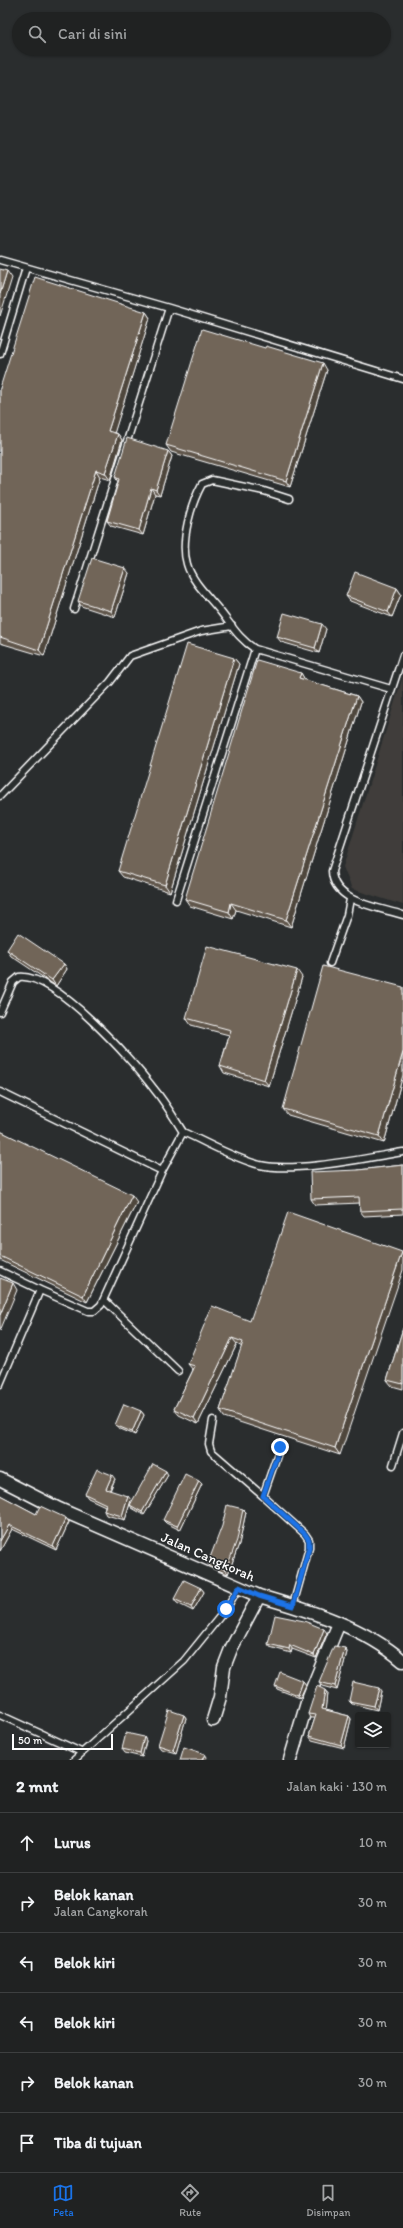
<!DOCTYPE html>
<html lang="id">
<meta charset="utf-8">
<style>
body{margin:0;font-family:Itim,sans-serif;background:#2d2f2f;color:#f1f3f6}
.controls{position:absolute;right:12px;bottom:12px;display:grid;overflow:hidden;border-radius:4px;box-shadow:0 1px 3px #0004}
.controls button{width:36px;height:36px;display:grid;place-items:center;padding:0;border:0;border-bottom:1px solid #3d3f40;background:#202222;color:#f1f3f6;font:20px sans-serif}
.scale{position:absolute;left:12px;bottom:10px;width:101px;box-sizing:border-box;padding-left:4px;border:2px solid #fff;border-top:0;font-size:11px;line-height:14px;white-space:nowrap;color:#fff;-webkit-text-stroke:3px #2a2d2e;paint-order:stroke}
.stop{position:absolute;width:12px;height:12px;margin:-9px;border:3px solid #1a73e8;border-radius:50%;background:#fff}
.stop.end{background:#1a73e8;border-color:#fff;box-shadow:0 1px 4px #0008}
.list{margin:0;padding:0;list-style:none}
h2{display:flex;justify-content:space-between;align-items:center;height:52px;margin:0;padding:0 16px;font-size:17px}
h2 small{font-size:13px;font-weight:400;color:#a2a4a5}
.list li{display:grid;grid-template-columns:26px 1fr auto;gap:12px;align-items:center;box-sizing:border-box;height:60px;padding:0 16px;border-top:1px solid #3d3f40}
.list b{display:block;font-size:15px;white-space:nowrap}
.list p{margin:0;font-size:13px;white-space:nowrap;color:#a2a4a5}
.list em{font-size:13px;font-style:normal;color:#a2a4a5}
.icon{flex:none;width:22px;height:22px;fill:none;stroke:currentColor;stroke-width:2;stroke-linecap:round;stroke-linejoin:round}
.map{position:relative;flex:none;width:403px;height:1760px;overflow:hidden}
.search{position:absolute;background:#202222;box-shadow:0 1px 3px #0004;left:12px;right:12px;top:12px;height:44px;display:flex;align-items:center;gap:10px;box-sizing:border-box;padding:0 14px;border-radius:22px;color:#a2a4a5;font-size:15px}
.sheet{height:412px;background:#202222}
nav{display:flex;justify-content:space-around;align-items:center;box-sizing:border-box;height:56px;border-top:1px solid #3d3f40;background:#202222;font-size:11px;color:#a2a4a5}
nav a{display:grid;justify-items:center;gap:2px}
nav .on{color:#1a73e8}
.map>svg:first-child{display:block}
</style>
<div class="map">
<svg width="403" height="1760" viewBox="0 0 403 1760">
<rect width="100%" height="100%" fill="#2a2d2e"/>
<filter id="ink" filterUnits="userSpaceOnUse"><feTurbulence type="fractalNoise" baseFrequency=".025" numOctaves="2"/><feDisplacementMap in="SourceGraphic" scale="8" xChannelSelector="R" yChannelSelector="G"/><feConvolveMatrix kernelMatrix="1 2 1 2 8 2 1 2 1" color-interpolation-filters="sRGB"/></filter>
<g filter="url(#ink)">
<path fill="#3f3e3b" d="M403 676V905L352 889 343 867Z"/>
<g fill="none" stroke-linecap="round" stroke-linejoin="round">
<g stroke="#fff" stroke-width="9">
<path id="service" d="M0 260 169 308 403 379
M0 354 26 268
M289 499 264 491 212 480 202 484C191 504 180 541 187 564 192 582 209 597 220 611 232 626 239 639 255 649L391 689
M74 609 169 308
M403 655 332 871C333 903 379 907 403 915
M0 796 110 682 130 656 201 631 232 626
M176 900 255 649
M330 963 347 915 350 899
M0 1012 13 982 19 977C54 972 133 1061 154 1089 165 1102 174 1118 183 1132
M0 1092 162 1171
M0 1271 40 1290
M104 1300 178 1371
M0 1384 40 1290 88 1311H94L101 1305 162 1171 183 1132C208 1143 233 1158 260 1165 295 1173 366 1158 403 1152
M213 1420 209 1444 211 1451 263 1496
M280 1447 263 1496 305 1534 309 1540V1548L293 1605
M393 1465 403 1433
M0 1715 81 1752
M74 1760 184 1661 226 1609 239 1587"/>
</g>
<g stroke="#fff" stroke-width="15">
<path id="minor" d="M0 1479 59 1509 259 1596C308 1610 364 1627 403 1661
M213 1720 220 1697 224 1667 231 1649 259 1596
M290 1760 309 1696 339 1623"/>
</g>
<use href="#service" stroke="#2a2d2e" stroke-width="6"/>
<use href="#minor" stroke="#2a2d2e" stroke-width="12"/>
</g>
<path fill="#61574c" stroke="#fff" d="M146 312 150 318 114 433 118 434 122 440 110 480 100 477 44 656 0 643V388Z
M327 370 290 487 171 452 166 445Z
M168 451 172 456 160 495 155 494 143 535 111 526 107 521 118 482 115 477Z
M129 573 115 617 81 606 78 601Z
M397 588 401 594 392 617 350 601 346 596Z
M326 629 319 653 281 642 277 637Z
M234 658 239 664 170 892 123 877 118 871Z
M301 673 305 680 357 696 361 702 291 927 236 910 233 919 190 906 185 899Z
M7 950 64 964 67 969 56 986 11 956Z
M302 977 269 1086 224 1073 220 1066 229 1035 191 1025 186 1018Z
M403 987V1075L384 1143 288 1115 283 1109Z
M0 1131 137 1202 87 1302 0 1260Z
M403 1165V1214L364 1216 360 1211V1203L315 1205 311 1199 358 1170Z
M250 1321 340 1455 224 1417 220 1410 242 1347 237 1344 198 1424 179 1415 174 1409 193 1370 188 1364Z
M403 1328V1389L392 1386 387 1380Z
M141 1411 144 1415 135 1435 118 1428 115 1425Z
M168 1475 144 1515 132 1508 130 1505Z
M115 1479 110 1491 131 1500 125 1520 106 1515 104 1511 105 1506 88 1498 85 1494Z
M202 1484 180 1530 166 1523 163 1520Z
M0 1495 36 1514 69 1522 56 1550 12 1529 0 1551Z
M243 1509 246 1512 239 1544 228 1574 210 1567 208 1563Z
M201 1588 204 1592 193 1611 177 1603 174 1599Z
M327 1633 316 1658 292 1649 291 1653 270 1647 268 1644Z
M345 1648 347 1652 337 1690 322 1686 319 1682Z
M303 1681 306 1685 300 1698 277 1689 275 1686Z
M325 1690 327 1693 325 1710 349 1716 351 1719 344 1748 312 1740 309 1736 315 1718H310L308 1714Z
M381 1691 377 1710 352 1704 349 1701Z
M184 1715 186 1718 176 1753 161 1749 158 1745Z
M144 1737 146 1741 142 1757 125 1753 122 1749Z"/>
<path fill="#4f473e" stroke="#fff" d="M7 271 12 278 0 316V294Z
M146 312 150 318 113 437 108 431Z
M323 363 327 370 290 487 286 481Z
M118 434 122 440 110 480 105 473Z
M168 451 172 456 160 495 156 490Z
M96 470 100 477 44 656 39 650Z
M151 488 155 494 143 535 139 530Z
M125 568 129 573 115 617 111 611Z
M397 588 401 594 392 617 388 612Z
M322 624 326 629 319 653 315 648Z
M234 658 239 664 170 892 165 885Z
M301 673 305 680 299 678Z
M357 696 361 702 291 927 286 920Z
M231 903 236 910 233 919 229 912Z
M64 964 67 969 56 986 52 980Z
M297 970 302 977 269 1086 264 1080Z
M403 1052V1075L384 1143 379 1136Z
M132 1195 137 1202 87 1302 83 1296Z
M402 1252 403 1253V1270L340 1455 335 1448Z
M13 1283 17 1290 0 1331V1315Z
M232 1338 237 1344 198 1424 194 1418Z
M141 1411 144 1415 135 1435 132 1432Z
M166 1471 168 1475 144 1515 142 1512Z
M112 1475 115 1479 108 1493 106 1489Z
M199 1481 202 1484 180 1530 177 1526Z
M128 1496 131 1500 125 1520 122 1516Z
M243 1509 246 1512 239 1544 228 1574 226 1570Z
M66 1518 69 1522 56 1550 53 1546Z
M9 1525 12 1529 0 1551V1541Z
M201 1588 204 1592 193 1611 191 1607Z
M324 1629 327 1633 316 1658 314 1655Z
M290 1645 292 1649 291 1653 289 1649Z
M345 1648 347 1652 337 1690 335 1686Z
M303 1681 306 1685 300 1698 298 1695Z
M379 1688 381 1691 377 1710 374 1706Z
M325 1690 327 1693 325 1713 322 1709Z
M184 1715 186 1718 176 1753 173 1750Z
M349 1716 351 1719 344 1748 341 1745Z
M144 1737 146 1741 142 1757 140 1753Z
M205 1754 207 1757 206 1760H202Z"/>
<path fill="#716558" stroke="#fff" d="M0 269 7 271 0 294Z
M35 277 146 312 108 431 118 434 105 473 96 470 39 650 0 637V388Z
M202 329 265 348 266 346 323 363 286 481 166 445Z
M127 438 168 451 156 490 151 488 139 530 107 521 119 479 115 477Z
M92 558 125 568 111 611 78 601Z
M355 572 397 588 388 612 346 596Z
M284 613 322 624 315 648 277 637Z
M187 644 234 658 165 885 118 871Z
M257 660 301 673 299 678 357 696 286 920 231 903 229 912 185 899Z
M18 933 64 964 52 980 7 950Z
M207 946 297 970 264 1080 220 1066 231 1030 186 1018Z
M323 966 403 987V1052L379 1136 283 1109Z
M0 1131 132 1195 83 1296 0 1256Z
M403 1165V1209L360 1211 359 1197 311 1199 310 1172 358 1170Z
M288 1212 402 1252 335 1448 220 1410 243 1342 232 1338 194 1418 174 1409 195 1366 188 1364 212 1306 250 1321Z
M0 1278 13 1283 0 1315Z
M403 1328V1384L387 1380Z
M124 1404 141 1411 132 1432 115 1425Z
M153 1464 166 1471 142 1512 130 1505Z
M97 1469 112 1475 106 1489 128 1496 122 1516 104 1511 106 1504 85 1494Z
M185 1474 199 1481 177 1526 163 1520Z
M0 1495 36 1514 40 1506 66 1518 53 1546 9 1525 0 1541Z
M227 1505 243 1509 237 1540 226 1570 208 1563 222 1526Z
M184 1580 201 1588 191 1607 174 1599Z
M275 1615 304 1621 324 1629 314 1655 290 1645 289 1649 268 1644Z
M334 1646 345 1648 335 1686 319 1682Z
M280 1672 303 1681 298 1695 275 1686Z
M353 1682 379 1688 374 1706 349 1701Z
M317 1686 325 1690 322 1709 349 1716 341 1745 309 1736 316 1715 308 1714Z
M169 1710 184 1715 173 1750 158 1745Z
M126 1733 144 1737 140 1753 122 1749Z
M184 1747 205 1754 202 1760H180Z"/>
</g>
<g fill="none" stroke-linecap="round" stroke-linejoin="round" filter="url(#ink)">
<path stroke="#1a73e8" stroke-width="5" d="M226 1609 239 1587 259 1596 293 1606 309 1548V1540L305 1534 263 1496 280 1447"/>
</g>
<g text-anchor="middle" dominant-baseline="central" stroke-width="3" stroke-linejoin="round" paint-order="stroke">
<g font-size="14" fill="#fff" stroke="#2a2d2e">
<text transform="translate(208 1557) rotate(24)">Jalan Cangkorah</text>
</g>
</g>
</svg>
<div class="controls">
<button><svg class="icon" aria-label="layers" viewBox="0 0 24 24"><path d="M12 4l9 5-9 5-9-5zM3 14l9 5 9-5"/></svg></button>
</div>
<div class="scale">50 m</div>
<div class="stop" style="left:226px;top:1609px"></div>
<div class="stop end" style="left:280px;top:1447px"></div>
<div class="search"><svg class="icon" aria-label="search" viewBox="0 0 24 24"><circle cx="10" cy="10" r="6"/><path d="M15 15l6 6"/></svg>Cari di sini</div>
</div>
<section class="sheet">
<h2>2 mnt<small>Jalan kaki · 130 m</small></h2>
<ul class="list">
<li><svg class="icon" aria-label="ahead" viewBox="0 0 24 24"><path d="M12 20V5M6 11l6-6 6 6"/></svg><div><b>Lurus</b></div><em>10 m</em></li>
<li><svg class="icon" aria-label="right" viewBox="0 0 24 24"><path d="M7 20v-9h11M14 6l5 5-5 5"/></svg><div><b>Belok kanan</b><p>Jalan Cangkorah</p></div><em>30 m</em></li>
<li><svg class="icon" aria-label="left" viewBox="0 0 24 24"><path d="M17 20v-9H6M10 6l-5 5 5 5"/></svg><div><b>Belok kiri</b></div><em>30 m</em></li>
<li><svg class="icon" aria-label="left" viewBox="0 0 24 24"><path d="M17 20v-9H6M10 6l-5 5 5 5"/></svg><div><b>Belok kiri</b></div><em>30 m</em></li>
<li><svg class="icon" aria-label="right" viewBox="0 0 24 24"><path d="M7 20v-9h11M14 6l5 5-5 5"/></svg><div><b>Belok kanan</b></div><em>30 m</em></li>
<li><svg class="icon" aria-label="arrive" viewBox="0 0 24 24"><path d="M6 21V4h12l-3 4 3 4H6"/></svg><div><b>Tiba di tujuan</b></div></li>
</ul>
</section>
<nav>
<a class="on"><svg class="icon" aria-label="map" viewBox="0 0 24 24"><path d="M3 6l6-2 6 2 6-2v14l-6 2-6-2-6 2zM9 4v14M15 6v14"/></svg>Peta</a>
<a><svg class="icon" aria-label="directions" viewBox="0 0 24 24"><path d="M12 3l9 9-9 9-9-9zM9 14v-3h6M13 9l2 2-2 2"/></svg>Rute</a>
<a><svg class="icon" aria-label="saved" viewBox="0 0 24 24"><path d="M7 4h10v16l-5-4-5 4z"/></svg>Disimpan</a>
</nav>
